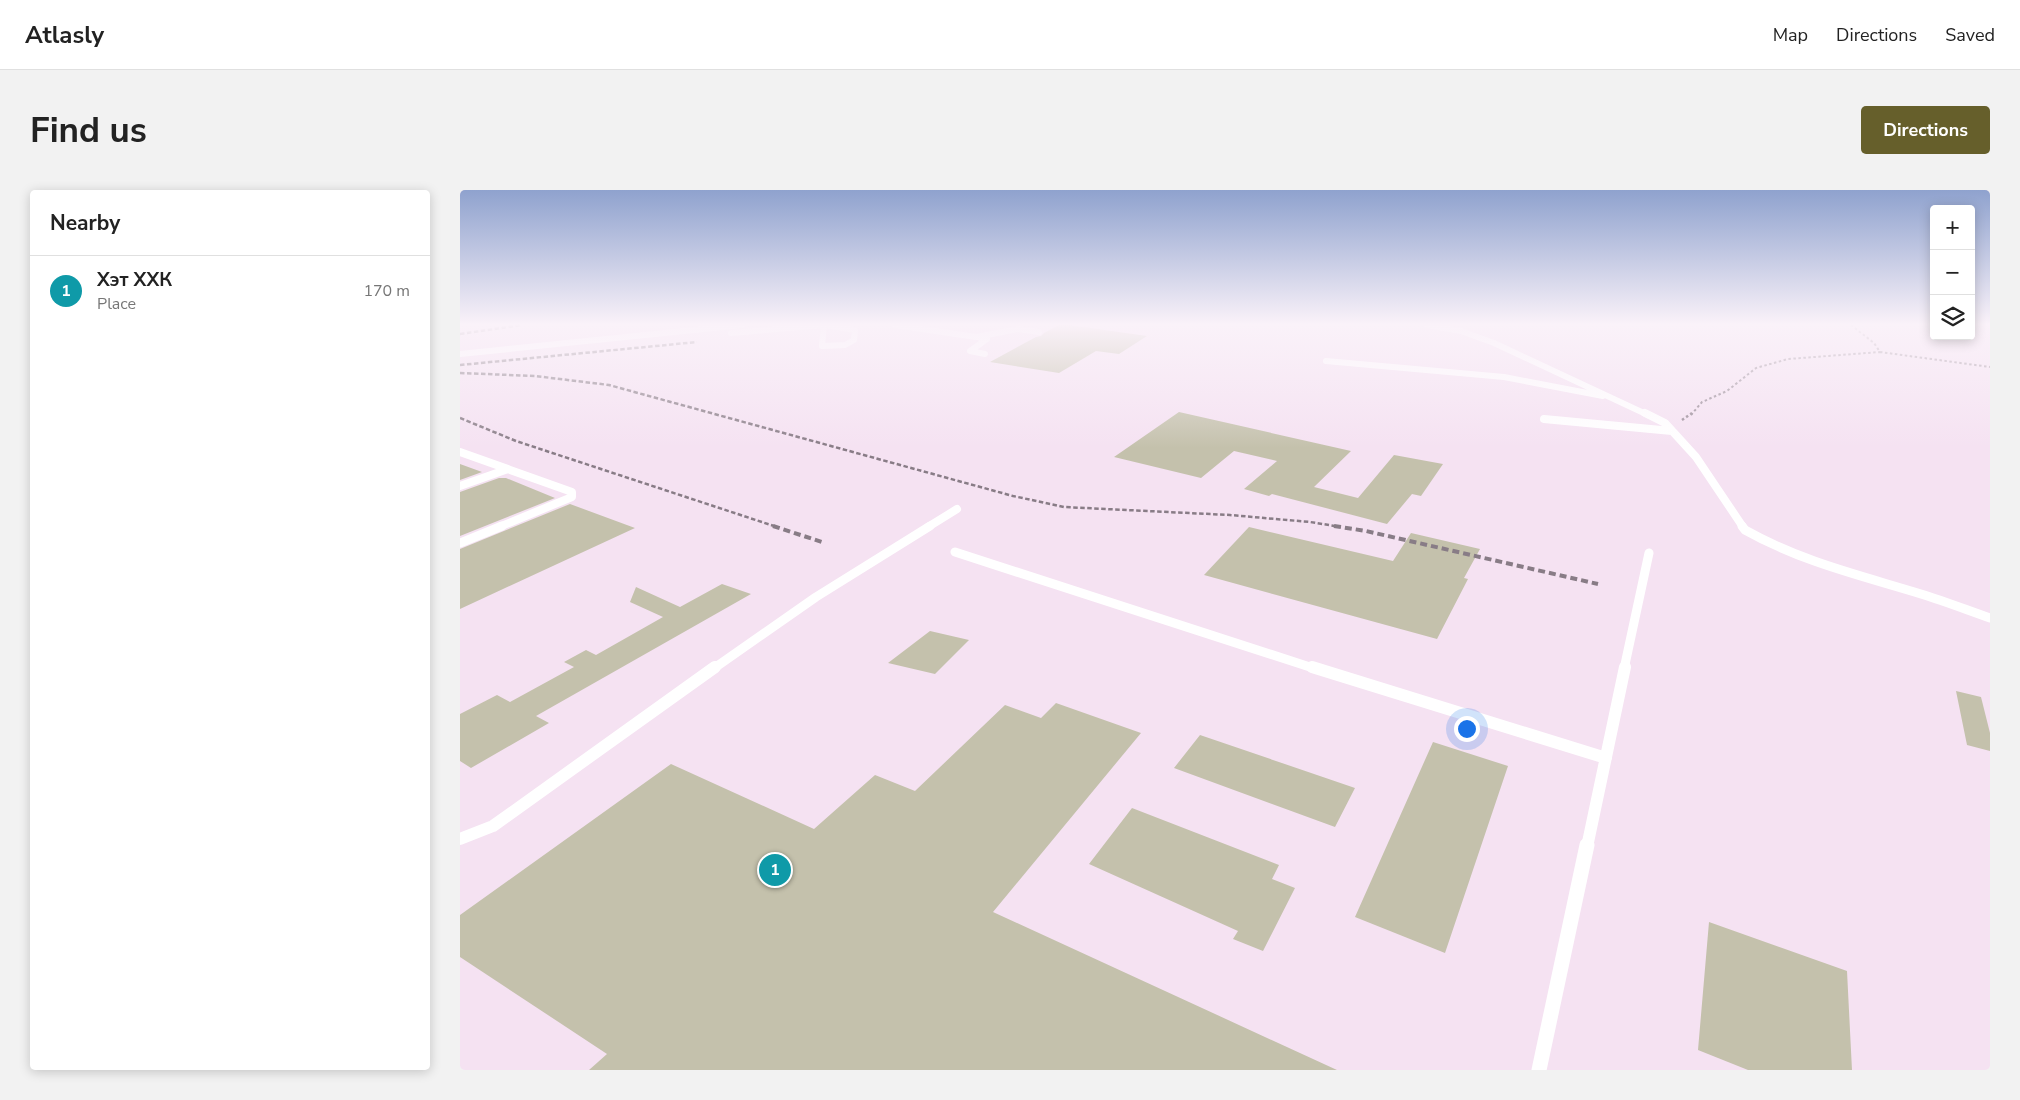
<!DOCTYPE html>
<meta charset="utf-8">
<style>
body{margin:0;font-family:"Nunito Sans",sans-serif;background:#f2f2f2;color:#222}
.controls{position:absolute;right:15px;top:15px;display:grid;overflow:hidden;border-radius:5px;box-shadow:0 2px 12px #0003}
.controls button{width:45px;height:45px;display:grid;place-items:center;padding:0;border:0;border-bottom:1px solid #e0e0e0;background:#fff;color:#222;font:25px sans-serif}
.you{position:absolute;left:1006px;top:538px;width:18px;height:18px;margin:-12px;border:4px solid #fff;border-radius:50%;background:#1a73e8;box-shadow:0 0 0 8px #1a73e833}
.badge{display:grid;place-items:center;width:32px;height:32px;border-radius:50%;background:#665f2b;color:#fff;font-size:16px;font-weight:700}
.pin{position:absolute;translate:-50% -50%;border:2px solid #fff;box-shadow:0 1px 5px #0006}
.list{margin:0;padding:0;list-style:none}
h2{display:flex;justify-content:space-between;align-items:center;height:65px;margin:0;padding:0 20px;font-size:21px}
h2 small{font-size:16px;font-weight:400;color:#767676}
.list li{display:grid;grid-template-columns:32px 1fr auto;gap:15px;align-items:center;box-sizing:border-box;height:70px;padding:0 20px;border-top:1px solid #e0e0e0}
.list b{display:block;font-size:19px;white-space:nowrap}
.list p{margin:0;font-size:16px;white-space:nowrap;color:#767676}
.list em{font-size:16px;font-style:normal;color:#767676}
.icon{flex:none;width:28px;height:28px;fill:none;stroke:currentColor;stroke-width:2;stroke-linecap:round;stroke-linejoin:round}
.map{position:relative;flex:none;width:1530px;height:880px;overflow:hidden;border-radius:5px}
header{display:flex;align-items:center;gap:30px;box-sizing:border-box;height:70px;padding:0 25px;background:#fff;border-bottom:1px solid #e0e0e0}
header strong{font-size:24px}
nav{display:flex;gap:28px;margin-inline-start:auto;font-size:18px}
.intro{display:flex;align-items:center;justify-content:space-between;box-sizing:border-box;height:120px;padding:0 30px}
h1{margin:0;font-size:35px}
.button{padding:12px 22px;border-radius:5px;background:#665f2b;color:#fff;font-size:18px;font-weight:700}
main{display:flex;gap:30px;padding:0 30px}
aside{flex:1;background:#fff;border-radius:5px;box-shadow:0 2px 12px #0003}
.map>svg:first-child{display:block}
</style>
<header>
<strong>Atlasly</strong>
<nav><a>Map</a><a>Directions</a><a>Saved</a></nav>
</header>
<div class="intro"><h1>Find us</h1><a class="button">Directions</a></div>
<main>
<aside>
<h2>Nearby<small></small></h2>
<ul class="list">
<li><span class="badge" style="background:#0f9aa8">1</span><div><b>Хэт ХХК</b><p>Place</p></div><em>170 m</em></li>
</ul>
</aside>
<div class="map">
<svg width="1530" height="880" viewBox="0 0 1530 880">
<rect width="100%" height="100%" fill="#f5e2f2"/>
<path fill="#c4c1ac" d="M599 135H609L687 146 659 164 636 161 599 183 530 172 576 147 581 146 584 143Z
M719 222 891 261 854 297 898 308 934 265 983 274 961 306 952 304 927 334 812 304 809 306 784 299 817 271 774 261 741 288 654 267Z
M0 274 22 282 0 290Z
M39 288H46L95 308 0 346V302Z
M110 314 175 338 0 419V359Z
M789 337 933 371 951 343 1020 359 1004 388 1008 389 977 449 744 385Z
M262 394 291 404 76 526 89 533 11 578 0 571V524L37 505 50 512 114 477 104 472 126 460 136 465 203 427 170 412 176 397 220 417Z
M470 441 509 450 475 484 428 473Z
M1496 501 1521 507 1530 543V561L1507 555Z
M596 513 681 543 533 722 877 880H129L147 864 0 767V725L211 574 354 639 415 585 455 601 545 515 581 528Z
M740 545 895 598 875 637 714 578Z
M973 552 1048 576 985 763 895 727Z
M672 618 819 675 812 689 835 698 803 761 773 749 778 741 629 674Z
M1249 732 1387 781 1392 880H1288L1238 860Z"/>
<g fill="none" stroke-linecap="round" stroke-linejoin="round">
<path stroke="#9a8d98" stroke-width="2" stroke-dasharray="2.5 2.5" stroke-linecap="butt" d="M1391 135 1414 153 1420 162 1530 177
M1231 225 1242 212 1267 201 1296 178 1328 169 1420 162"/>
<path stroke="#9a8d98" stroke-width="2.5" stroke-dasharray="2.5 2.5" stroke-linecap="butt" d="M1222 230 1232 223"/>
<path stroke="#fff" stroke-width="6" d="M364 135 362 156 385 155 394 150 395 140 365 135
M435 135 516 147 558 139 579 142
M967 135 1001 141 1034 153 1188 225
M271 143 364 135
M520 148 527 149 510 161 525 164
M0 164 283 135
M866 171 1044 187 1143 206"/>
<path stroke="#fff" stroke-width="8" d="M1185 223 1205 233 1236 267 1283 337
M1084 229 1212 241
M0 262 112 302V307L39 337
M0 296 48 279
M468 337 497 319"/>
<path stroke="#fff" stroke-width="9" d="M1282 336 1285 340C1342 372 1399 385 1461 404 1484 411 1507 420 1530 428
M0 353 42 336
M495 362 856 479
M253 479 356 407 470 336
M1164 479 1189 363"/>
<path stroke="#fff" stroke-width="12" d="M852 477 1146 568
M0 649 33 636 255 477
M1127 657 1165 477"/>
<path stroke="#fff" stroke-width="15" d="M1079 880 1127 655"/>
<path stroke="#887c86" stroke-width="2.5" stroke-dasharray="4.5 2.5" stroke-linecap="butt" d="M0 144 62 135
M0 175 237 152
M0 183 75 186 149 195 553 306 604 317 770 325 850 332 881 337
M0 228 56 251 317 337"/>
<path stroke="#887c86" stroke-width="4" stroke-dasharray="7 4" stroke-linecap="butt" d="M313 336 365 353
M874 336 906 341 1138 394"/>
</g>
<linearGradient id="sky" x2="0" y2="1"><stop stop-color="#8fa2ce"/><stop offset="0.52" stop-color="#faf2f9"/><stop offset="1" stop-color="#faf2f9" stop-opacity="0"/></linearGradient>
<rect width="1530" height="258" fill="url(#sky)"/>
</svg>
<div class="controls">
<button>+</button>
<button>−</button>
<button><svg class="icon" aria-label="layers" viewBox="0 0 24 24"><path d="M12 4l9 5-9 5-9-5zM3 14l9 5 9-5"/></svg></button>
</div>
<div class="you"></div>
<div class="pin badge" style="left:315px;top:680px;background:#0f9aa8">1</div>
</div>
</main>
